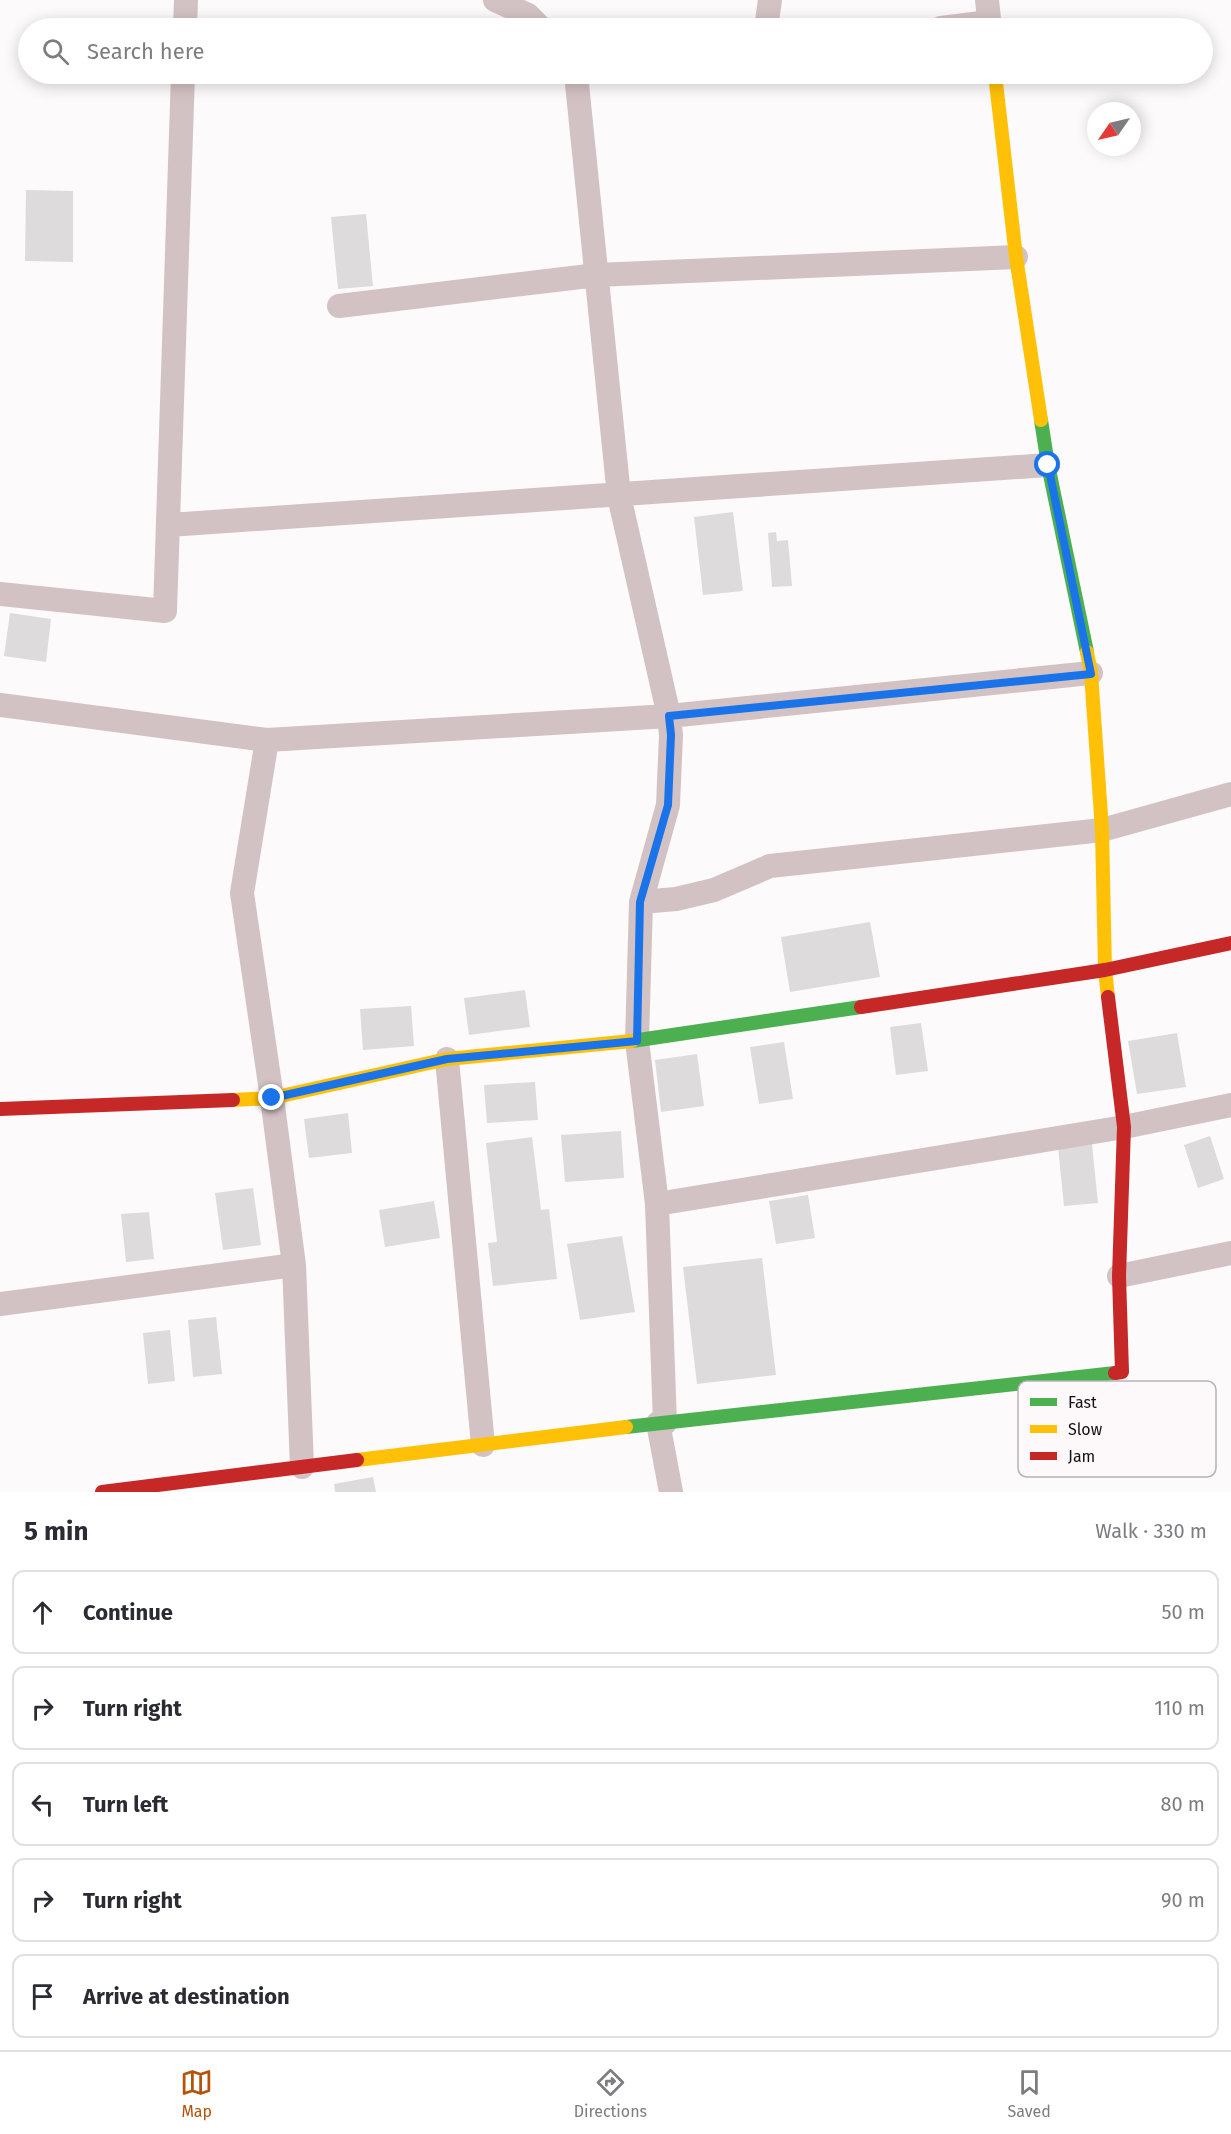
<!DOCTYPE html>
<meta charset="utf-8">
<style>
body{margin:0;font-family:"Fira Sans",sans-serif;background:#f7f7f7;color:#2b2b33}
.compass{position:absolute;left:1087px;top:102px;width:54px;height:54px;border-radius:50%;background:#fff;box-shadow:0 3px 15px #0003;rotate:236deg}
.stop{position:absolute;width:18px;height:18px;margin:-14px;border:4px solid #1a73e8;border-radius:50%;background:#fff}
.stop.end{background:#1a73e8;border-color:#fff;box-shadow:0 2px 6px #0008}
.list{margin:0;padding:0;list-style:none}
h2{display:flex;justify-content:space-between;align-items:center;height:78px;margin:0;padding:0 24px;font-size:26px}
h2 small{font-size:20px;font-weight:400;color:#7c7c81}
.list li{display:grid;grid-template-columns:39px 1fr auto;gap:18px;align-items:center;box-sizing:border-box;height:84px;margin:0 12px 12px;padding:0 12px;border:2px solid #e1e1e2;border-radius:12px}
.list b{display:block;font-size:22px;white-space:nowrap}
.list em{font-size:20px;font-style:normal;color:#7c7c81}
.icon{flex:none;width:33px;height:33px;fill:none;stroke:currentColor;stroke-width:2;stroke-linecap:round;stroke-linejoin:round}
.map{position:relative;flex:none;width:1231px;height:1492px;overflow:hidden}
.search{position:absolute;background:#fff;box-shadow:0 3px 15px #0003;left:18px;right:18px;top:18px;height:66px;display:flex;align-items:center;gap:15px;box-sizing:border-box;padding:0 21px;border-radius:33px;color:#7c7c81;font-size:22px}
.sheet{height:558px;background:#fff}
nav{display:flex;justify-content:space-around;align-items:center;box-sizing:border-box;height:84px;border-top:2px solid #e1e1e2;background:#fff;font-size:16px;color:#7c7c81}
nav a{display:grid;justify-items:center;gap:3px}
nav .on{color:#b45309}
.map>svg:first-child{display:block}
</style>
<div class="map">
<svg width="1231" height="1492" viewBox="0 0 1231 1492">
<rect width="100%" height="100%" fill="#fcfafb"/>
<path fill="#dedbdd" d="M26 190 73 191V262L25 261Z
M366 214 373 286 338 289 331 217Z
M733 512 743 591 703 595 694 517Z
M776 532 777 541 788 540 792 586 772 587 768 533Z
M10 613 51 619 46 662 4 656Z
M870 922 880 977 790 992 781 937Z
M525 990 530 1027 469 1035 464 998Z
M411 1006 414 1046 363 1050 360 1009Z
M921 1023 928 1071 896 1075 890 1027Z
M1177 1033 1186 1087 1137 1094 1128 1041Z
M784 1042 793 1099 759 1104 750 1047Z
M697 1054 704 1106 661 1112 655 1060Z
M535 1082 538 1120 487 1123 484 1085Z
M348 1113 352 1153 309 1158 304 1119Z
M621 1131 624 1178 565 1182 561 1135Z
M1210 1136 1224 1179 1198 1188 1184 1145Z
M532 1137 541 1210 549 1209 557 1279 493 1286 488 1243 497 1242 486 1143Z
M1092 1144 1098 1203 1064 1206 1058 1147Z
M253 1188 261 1245 223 1250 215 1193Z
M808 1195 815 1238 776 1244 769 1201Z
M434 1201 440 1238 385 1247 379 1210Z
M149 1212 154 1259 126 1262 121 1214Z
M622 1236 635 1312 580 1320 567 1244Z
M762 1258 776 1375 697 1384 683 1267Z
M216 1317 222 1374 193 1377 188 1320Z
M170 1330 175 1381 148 1384 143 1333Z
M373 1477 376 1492H335L334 1484Z"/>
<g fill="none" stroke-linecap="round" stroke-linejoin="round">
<path stroke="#d3c2c3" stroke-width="24" d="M495 0 528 15 541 28
M987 0 990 28
M185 28 186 0
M766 28 770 0
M941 28 989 22
M576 74 619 496 669 716 671 735 668 805 641 902
M339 306 597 275 1016 257
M169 525 1048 465
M0 594 165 611 183 74
M0 705 267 740 669 716 1091 673
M267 740 242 893 272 1098 294 1265 302 1467
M447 1059 483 1445
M657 1204 1124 1127 1231 1105
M1119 1276 1231 1253
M0 1304 294 1265
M658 1423 671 1492
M665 1423 657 1204 637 1041 641 902 676 899 714 890 770 866 1102 830 1231 794"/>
<path stroke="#4caf50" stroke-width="14" d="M1041 420 1048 465 1087 652
M632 1041 861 1007
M626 1427 1115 1373"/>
<path stroke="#ffc107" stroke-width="14" d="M995 74 1016 257 1041 420
M1087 652 1091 673 1102 830 1105 970 1108 997
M233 1100 272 1098 447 1059 632 1041
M357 1460 626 1427"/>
<path stroke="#c62828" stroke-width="14" d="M1108 997 1124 1127 1119 1276 1122 1372 1115 1373
M861 1007 1105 970 1231 943
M0 1109 233 1100
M102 1492 357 1460"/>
</g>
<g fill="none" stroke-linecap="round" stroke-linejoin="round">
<path stroke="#1a73e8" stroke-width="8" d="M272 1098 447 1059 637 1041 640 902 668 805 671 735 669 716 1091 674 1048 465"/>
</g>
<rect x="1018" y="1381" width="198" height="96" rx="9" fill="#fdf9fb" stroke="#b7b3b5" stroke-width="1.5"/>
<rect x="1030" y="1398" width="27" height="8" fill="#4caf50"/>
<rect x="1030" y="1425" width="27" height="8" fill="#ffc107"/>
<rect x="1030" y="1452" width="27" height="8" fill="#c62828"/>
<g font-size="16" fill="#150f11">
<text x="1068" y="1408">Fast</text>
<text x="1068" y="1435">Slow</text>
<text x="1068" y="1462">Jam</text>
</g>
</svg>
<svg class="compass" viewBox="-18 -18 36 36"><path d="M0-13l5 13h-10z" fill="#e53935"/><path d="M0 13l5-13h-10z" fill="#7c7c81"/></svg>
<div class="stop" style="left:1048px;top:465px"></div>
<div class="stop end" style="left:272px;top:1098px"></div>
<div class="search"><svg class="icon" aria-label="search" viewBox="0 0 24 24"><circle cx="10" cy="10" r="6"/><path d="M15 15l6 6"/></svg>Search here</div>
</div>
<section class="sheet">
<h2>5 min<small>Walk · 330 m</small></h2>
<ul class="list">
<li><svg class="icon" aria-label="ahead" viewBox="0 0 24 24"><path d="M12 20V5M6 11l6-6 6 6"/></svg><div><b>Continue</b></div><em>50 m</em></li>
<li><svg class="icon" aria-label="right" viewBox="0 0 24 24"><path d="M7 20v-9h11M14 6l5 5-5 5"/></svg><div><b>Turn right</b></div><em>110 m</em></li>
<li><svg class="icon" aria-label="left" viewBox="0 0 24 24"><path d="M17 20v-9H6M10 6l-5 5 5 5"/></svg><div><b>Turn left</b></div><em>80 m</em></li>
<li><svg class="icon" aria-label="right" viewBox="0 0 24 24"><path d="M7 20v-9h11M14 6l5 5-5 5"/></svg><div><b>Turn right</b></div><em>90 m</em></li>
<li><svg class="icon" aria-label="arrive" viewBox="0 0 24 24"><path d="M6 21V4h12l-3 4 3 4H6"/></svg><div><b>Arrive at destination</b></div></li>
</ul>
</section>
<nav>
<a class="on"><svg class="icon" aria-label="map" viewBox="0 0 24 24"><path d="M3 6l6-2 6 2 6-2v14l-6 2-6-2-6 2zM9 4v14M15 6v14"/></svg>Map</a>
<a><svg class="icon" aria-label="directions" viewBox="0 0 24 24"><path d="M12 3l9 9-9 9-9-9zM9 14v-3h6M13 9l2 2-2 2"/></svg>Directions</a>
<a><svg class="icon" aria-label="saved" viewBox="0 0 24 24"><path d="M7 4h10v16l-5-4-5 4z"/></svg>Saved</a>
</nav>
